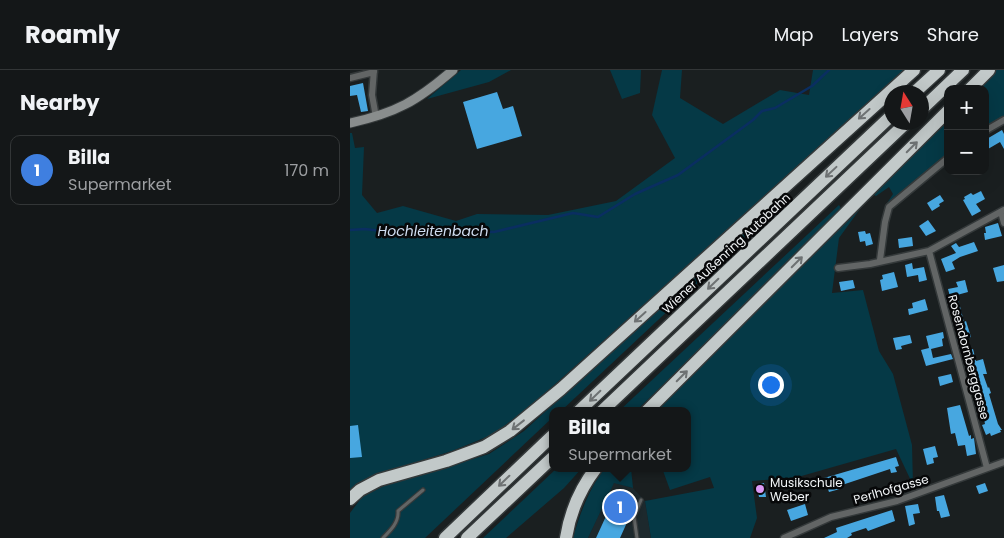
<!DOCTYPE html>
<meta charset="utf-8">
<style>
body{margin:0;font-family:Poppins,sans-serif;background:#1d2021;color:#f1f3f6}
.controls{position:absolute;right:15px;top:15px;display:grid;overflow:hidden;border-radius:10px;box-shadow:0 5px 20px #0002}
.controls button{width:45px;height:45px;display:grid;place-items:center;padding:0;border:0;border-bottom:1px solid #333637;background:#141718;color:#f1f3f6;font:25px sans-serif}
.compass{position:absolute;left:534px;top:15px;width:45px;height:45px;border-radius:50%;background:#141718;box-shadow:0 5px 20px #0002;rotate:349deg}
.you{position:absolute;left:420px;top:314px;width:18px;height:18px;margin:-12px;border:4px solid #fff;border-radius:50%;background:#1a73e8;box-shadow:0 0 0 8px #1a73e833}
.badge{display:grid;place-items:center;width:32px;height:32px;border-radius:50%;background:#0b8043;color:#fff;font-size:16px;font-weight:700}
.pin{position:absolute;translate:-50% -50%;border:2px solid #fff;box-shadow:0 1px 5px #0006}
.popup{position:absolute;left:199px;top:337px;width:142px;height:65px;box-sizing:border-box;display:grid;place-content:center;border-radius:10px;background:#141718;filter:drop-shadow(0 1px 4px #0005);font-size:16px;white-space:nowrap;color:#9d9fa2}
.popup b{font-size:19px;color:#f1f3f6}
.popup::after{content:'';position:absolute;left:50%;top:100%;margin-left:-10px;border:10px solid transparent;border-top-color:#141718}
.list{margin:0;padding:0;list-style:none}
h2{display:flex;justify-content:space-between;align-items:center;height:65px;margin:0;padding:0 20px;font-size:21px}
h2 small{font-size:16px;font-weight:400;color:#9d9fa2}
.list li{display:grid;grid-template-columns:32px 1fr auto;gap:15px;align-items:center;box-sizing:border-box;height:70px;margin:0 10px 10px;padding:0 10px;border:1px solid #333637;border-radius:10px}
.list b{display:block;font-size:19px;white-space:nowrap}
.list p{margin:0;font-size:16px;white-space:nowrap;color:#9d9fa2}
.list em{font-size:16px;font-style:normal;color:#9d9fa2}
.map{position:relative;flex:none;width:654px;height:468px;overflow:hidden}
header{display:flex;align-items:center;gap:30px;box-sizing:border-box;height:70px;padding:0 25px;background:#141718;border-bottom:1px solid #333637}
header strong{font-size:24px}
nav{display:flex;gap:28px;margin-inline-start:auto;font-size:18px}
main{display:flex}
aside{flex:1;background:#141718}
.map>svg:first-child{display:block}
</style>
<header>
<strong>Roamly</strong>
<nav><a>Map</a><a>Layers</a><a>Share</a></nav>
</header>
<main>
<aside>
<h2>Nearby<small></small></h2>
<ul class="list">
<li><span class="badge" style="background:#3f7fe0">1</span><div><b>Billa</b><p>Supermarket</p></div><em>170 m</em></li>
</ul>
</aside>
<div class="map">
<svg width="654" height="468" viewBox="0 0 654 468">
<rect width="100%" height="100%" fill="#1a1f20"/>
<path fill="#1d292d" d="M264 412 283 418 295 431 301 468H238Z"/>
<path fill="#053946" d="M111 0H161L139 12 77 29Z
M260 0H291L290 23 272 29Z
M312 0H332L330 28 373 54 430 20 459 25 463 0H556L184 333 144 364 102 381 31 403 0 423V63H2L5 78 14 77 12 125 27 143 53 136 106 151 127 144 198 145 266 131 325 88 302 45Z
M645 0H654V46L635 56V19H626Z
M598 48V85L534 138 543 124 539 117 526 126 522 124Z
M489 135 492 140 286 341H269Z
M510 139 489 168 482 223 513 220 529 281 543 304 562 375 563 415 546 379 448 407 402 411 407 448 400 468H301L295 431 364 418 360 407 320 420 312 398H338V341H304Z
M414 141 419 146 211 341H202V348L75 468H0V443L12 427 34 416 139 384 174 361Z
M207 398H232L214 418 156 468H133Z
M255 398H281L283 418 264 413 238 468H223C230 443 239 419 255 398Z"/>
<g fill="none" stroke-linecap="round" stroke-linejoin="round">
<path stroke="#0a2e61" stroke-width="2.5" d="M0 160 15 159 40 162 62 159 144 162 223 143 248 147 285 124 328 105 403 50 412 41 425 38 462 16 479 0"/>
</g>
<path fill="#47a7e0" d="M13 13 18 41 11 42 7 25 0 26V16Z
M147 22 153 39 163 36 172 66 127 79 113 32Z
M652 60 654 64V79L650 72 638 79 635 70Z
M631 121 635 129 626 134 631 141 622 146 613 130 615 129 614 127 621 123 623 125Z
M590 125 594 131 589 134 590 136 582 141 577 133Z
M578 150 586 161 576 166 569 156Z
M648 153 652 166 635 170 634 163H636L635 157Z
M515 161 516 164 520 163 523 174 516 176 515 171 510 172 508 162Z
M562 167 563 176 549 178 548 169Z
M624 172 628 181 610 187 602 192 605 199 596 202 591 189 606 183 601 176 606 173 609 177Z
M562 193 563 199 574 197 577 210 569 212 568 205 557 207 555 195Z
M654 195V211L647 212 643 198Z
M544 202 548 217 532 221 530 210 533 209 532 205Z
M503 210 505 218 491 221 489 212Z
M615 210 618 222 607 225 614 252 616 251 621 267 608 271 605 258 608 257 598 219 608 217 606 212Z
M575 229 578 240 559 245 558 239 563 238 562 233Z
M593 262 594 268 592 269 593 276 581 279 583 288 601 284 603 289 576 296 571 280 579 278 576 266Z
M560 265 562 273 551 276 552 279 546 280 543 268Z
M623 279 626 291 633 289 637 304H633L638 318 639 317 641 323 639 324 648 354 652 360H650L651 362 641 366 640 363 636 365 632 355 635 354 632 339 615 281Z
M601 304 603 312 590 316 588 307Z
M610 335 619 366 621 365V369L624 368 626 384 617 386 615 375 608 376 605 363 601 364 597 338Z
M8 355 12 387 0 388V356Z
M585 376 588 387 583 388 584 393 577 395 573 379Z
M546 387 549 396 545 397 547 402 541 403 540 399 489 416 490 419 479 422 474 408Z
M414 413 416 427H409L408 422H406L405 417 408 416 407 414Z
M635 413 638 421 629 424 626 416Z
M268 420 284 427 275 446 279 448 270 468H246Z
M594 425 600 446 591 448 589 441H587L585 427Z
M455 434 458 445 441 451 437 440Z
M568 434 570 443 563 444 565 454 559 456 555 436Z
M542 440 545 451 518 461 516 458 501 463 502 465 497 468H474L487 462 486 458Z"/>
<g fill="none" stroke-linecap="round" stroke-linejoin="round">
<g stroke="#34393a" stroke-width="5.5">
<path id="service" d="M33 468C41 460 49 452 48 441L73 420
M287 468 284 447 291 430"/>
</g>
<g stroke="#34393a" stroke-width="9">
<path id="minor" d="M24 0 22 25 26 47
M0 8 24 2
M635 61 654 50
M651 142 654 153
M579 181 637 398
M530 190 535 152 539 137 598 88
M488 198 520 194 579 181 654 140
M434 468 481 447 547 431 654 392"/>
</g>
<g stroke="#34393a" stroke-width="11">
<path id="secondary" d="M0 53C46 43 67 31 103 0"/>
</g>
<g stroke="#34393a" stroke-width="15">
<path id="motorway" d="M620 19 639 0
M565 22 589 0
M572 39 613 0
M229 341 542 45
M252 341 557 52
M297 341 598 41
M0 429 10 420 29 410 96 391 134 377 160 361 211 319 564 0
M95 468 202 366
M117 468 202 388
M216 468C220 442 230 419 246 398"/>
</g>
<use href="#service" stroke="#626565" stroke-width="3"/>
<use href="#minor" stroke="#626565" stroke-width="6"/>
<use href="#secondary" stroke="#898d8d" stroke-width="9"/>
<use href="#motorway" stroke="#c2c9c9" stroke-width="12"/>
</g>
<defs><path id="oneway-shaft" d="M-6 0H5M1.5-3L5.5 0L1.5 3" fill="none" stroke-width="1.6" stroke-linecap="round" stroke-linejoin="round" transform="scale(1.25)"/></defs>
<g stroke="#6e7273">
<use href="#oneway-shaft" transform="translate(514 44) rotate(138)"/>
<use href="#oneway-shaft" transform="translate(562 77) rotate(-45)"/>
<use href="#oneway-shaft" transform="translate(481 102) rotate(137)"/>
<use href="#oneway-shaft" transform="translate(447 192) rotate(-45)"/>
<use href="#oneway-shaft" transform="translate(363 214) rotate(136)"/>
<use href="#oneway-shaft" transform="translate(290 247) rotate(138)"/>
<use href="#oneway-shaft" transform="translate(332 306) rotate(-45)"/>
<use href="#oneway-shaft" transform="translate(245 326) rotate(136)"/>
<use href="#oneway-shaft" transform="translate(168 355) rotate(142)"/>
<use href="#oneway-shaft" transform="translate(154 411) rotate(136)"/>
</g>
<circle fill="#dc99f5" stroke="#070809" stroke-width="2" cx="410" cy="419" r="5"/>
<g text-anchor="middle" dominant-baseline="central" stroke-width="5" stroke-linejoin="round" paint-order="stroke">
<g font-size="12" fill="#f2f5f7" stroke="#070809">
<text transform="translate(376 183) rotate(-43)">Wiener Außenring Autobahn</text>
<text transform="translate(619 287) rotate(75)">Rosendornberggasse</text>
<text transform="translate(541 419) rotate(-16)">Perlhofgasse</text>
</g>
<g font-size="12" fill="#f2f5f7" stroke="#070809" text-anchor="start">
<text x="420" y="412">Musikschule<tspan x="420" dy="14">Weber</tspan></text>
</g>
<g font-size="14" font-style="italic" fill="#d0def1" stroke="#070809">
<text x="83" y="161">Hochleitenbach</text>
</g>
</g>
</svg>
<div class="controls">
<button>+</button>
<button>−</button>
</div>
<svg class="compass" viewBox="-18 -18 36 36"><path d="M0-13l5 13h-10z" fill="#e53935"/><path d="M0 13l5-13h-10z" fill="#9d9fa2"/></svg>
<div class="you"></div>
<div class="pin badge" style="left:270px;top:437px;background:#3f7fe0">1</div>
<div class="popup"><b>Billa</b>Supermarket</div>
</div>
</main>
